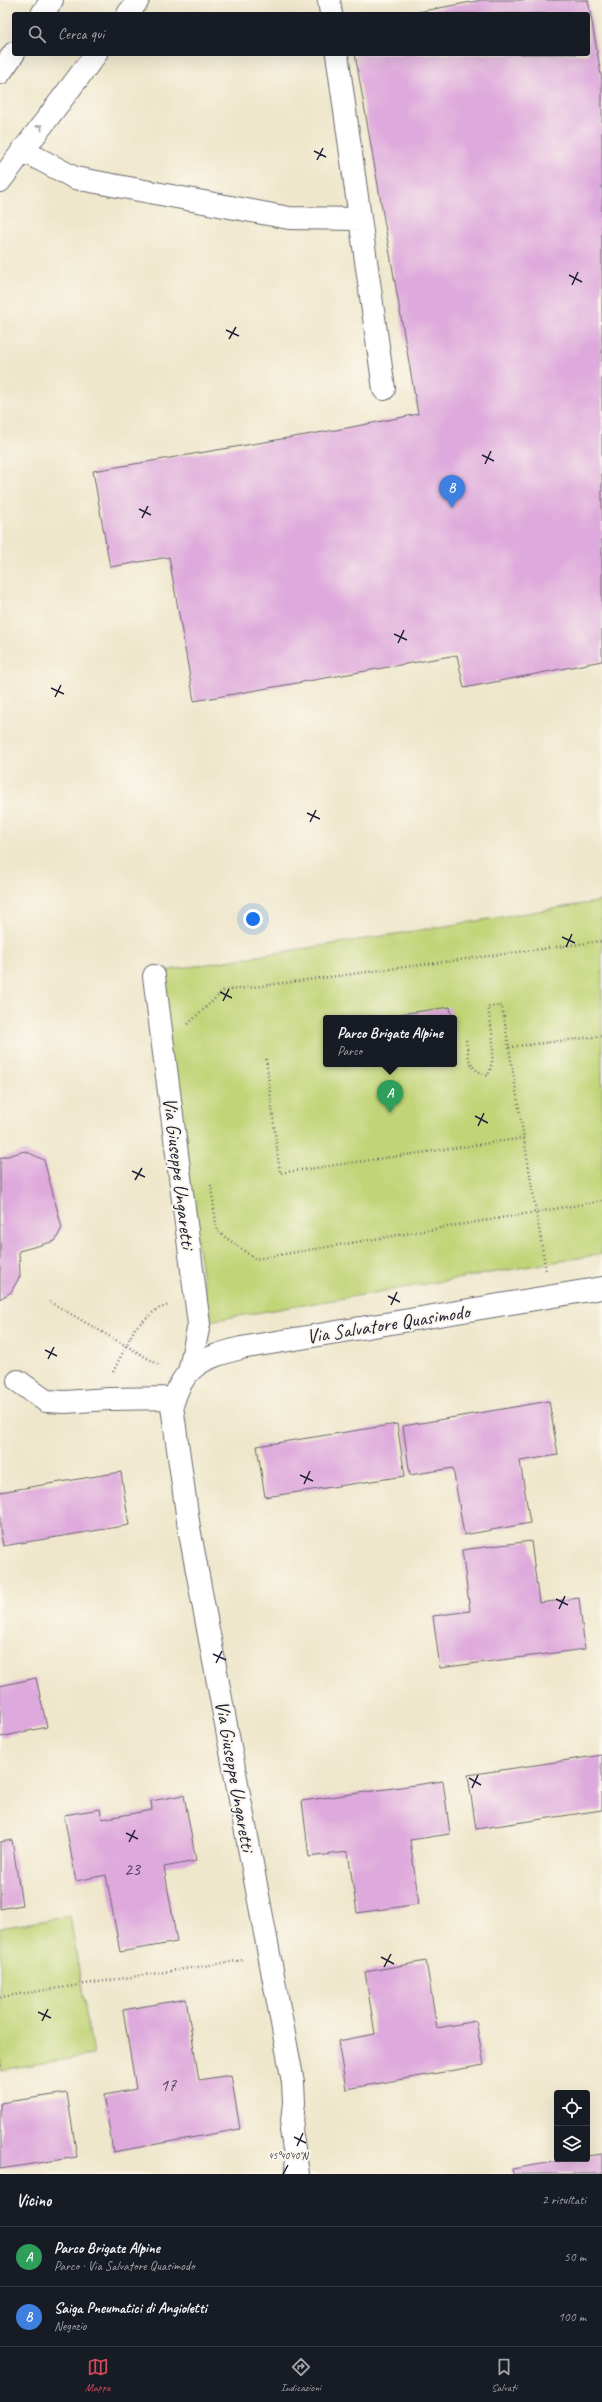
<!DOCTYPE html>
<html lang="it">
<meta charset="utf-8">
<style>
body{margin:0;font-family:Caveat,sans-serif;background:#20242c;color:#f1f3f6}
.controls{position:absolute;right:12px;bottom:12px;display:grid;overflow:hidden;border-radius:4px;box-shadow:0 4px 16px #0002}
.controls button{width:36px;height:36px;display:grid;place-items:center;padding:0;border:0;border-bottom:1px solid #363941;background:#171b24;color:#f1f3f6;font:20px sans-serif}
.you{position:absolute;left:253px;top:919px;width:14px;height:14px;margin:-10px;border:3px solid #fff;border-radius:50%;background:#1a73e8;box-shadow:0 0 0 6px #1a73e833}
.badge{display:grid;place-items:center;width:26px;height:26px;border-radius:50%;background:#d1495b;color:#fff;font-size:13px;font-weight:700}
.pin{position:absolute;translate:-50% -33px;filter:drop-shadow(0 1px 2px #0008)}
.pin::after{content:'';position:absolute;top:21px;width:14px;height:12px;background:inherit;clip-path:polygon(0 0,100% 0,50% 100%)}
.popup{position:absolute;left:323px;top:1015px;width:134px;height:52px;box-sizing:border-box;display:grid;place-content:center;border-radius:4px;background:#171b24;filter:drop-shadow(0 1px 3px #0005);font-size:13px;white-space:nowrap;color:#9ea1a6}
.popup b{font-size:15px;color:#f1f3f6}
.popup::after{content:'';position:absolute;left:50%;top:100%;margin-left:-8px;border:8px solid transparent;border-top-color:#171b24}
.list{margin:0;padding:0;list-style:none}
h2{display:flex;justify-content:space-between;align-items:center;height:52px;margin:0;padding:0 16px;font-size:17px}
h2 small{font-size:13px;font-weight:400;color:#9ea1a6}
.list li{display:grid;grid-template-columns:26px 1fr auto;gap:12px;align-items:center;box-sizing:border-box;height:60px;padding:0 16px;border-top:1px solid #363941}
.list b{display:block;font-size:15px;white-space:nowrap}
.list p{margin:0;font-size:13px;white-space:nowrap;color:#9ea1a6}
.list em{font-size:13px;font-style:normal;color:#9ea1a6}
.icon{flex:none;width:22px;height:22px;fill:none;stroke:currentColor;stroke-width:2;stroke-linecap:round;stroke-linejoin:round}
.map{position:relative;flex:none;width:602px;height:2174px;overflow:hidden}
.search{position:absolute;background:#171b24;box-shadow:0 4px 16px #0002;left:12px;right:12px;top:12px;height:44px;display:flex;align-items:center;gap:10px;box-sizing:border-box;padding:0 14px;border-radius:4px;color:#9ea1a6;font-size:15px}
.sheet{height:172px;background:#171b24}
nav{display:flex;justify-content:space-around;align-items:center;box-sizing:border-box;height:56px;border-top:1px solid #363941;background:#171b24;font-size:11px;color:#9ea1a6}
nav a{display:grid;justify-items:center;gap:2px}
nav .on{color:#d1495b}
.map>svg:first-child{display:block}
</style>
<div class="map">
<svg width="602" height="2174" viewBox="0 0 602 2174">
<rect width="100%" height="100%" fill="#fbf7ec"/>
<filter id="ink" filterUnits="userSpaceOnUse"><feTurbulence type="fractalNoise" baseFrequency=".025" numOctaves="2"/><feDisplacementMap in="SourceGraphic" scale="8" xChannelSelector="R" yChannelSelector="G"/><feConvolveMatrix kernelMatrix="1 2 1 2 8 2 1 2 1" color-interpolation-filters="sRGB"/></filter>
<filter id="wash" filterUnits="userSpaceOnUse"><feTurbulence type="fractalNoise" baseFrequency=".012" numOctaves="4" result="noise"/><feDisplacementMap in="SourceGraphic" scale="16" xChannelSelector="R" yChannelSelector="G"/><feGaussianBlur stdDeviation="0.9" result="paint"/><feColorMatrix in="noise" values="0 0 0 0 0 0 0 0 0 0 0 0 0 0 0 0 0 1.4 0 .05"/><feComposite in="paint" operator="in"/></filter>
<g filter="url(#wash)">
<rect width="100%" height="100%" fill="#efe7cc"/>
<path fill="#c1d477" stroke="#727b59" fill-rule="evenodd" d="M602 901V1254L209 1321 157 972ZM326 1018H454V1064H326Z
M70 1916 93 2055 0 2070V1928Z"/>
<g id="blocks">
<path fill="#dea9dc" d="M482 0H588L602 80V661L464 688 457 655 194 701 169 557 110 567 93 471 347 428 418 414 355 54H588V14H407Z
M450 1007 452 1018H401L400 1014Z
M25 1151 44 1160 62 1228 55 1241 19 1251 20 1276 11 1292 0 1299V1158Z
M549 1401 558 1455 520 1461 530 1523 464 1535 453 1468 410 1475 403 1426Z
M397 1424 405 1476 265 1497 257 1446Z
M121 1472 129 1525 3 1546 0 1528V1492Z
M531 1541 539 1603 579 1598 585 1649 440 1668 433 1616 470 1611 462 1550Z
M36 1678 47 1727 0 1737V1686Z
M602 1755V1810L476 1829 468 1775Z
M443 1781 450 1834 410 1840 419 1904 357 1913 348 1852 309 1857 302 1801Z
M184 1795 196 1861 164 1867 177 1942 120 1952 106 1875 76 1881 64 1815 100 1809 102 1819 152 1810 151 1801Z
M12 1840 22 1905 0 1909V1842Z
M426 1961 437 2028 476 2021 484 2065 346 2089 338 2041 375 2034 365 1972Z
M186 1999 199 2080 231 2075 240 2129 113 2152 104 2095 136 2089 123 2010Z
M67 2093 77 2157 0 2169V2103Z
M602 2154V2174H513L512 2169 572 2159H587V2156Z"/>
</g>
</g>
<g filter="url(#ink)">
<use href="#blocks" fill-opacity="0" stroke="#6a676e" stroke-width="1"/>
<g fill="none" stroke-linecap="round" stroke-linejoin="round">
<g stroke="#6a676e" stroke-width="24">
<path id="minor" d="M329 0 331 14
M337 54 384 389
M22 150 75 178 289 218 360 219
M154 976 199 1324 190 1368
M18 1381 46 1401 65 1402 109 1399 174 1398
M298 2174 291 2130 294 2103 293 2082 189 1528 172 1406C183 1365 203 1358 241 1348L602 1288"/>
</g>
<g stroke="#6a676e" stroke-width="24">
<path id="major" d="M128 14 138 0
M0 181 96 54"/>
</g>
<g stroke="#6a676e" stroke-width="24">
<path id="highway" d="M42 14 52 0
M0 73 14 53"/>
</g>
<path stroke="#6a676e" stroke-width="2.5" stroke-dasharray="1 3" stroke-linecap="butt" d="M188 1024 223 991 602 941
M466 1040C469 1059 468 1069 488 1076 497 1052 492 1032 488 1007L502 1006 546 1271
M509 1047 602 1036
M266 1059 280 1173 524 1138
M211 1185 217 1231 255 1259 602 1201
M50 1302 161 1366
M113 1372 135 1328 157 1309 169 1305
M0 1997 243 1960
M0 2061 1 2067"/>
<use href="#minor" stroke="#fff" stroke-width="22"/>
<use href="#major" stroke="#fff" stroke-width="22"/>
<use href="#highway" stroke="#fff" stroke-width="22"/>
</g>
<defs><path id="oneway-chevron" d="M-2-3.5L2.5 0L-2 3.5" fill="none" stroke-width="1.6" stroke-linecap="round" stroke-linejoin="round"/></defs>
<use stroke="#9c9ca7" href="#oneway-chevron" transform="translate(40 127) rotate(-52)"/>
</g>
<path fill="none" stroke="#22223b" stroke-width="1.5" d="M314 151 326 157M317 160 323 148M569 275 582 282M572 285 578 272M226 330 239 336M229 339 236 327M482 455 494 461M485 464 491 451M139 509 151 515M142 518 148 506M394 634 407 640M398 643 404 630M51 688 64 694M55 697 61 685M307 813 320 819M310 822 316 810M562 937 575 943M566 947 572 934M220 992 232 998M223 1001 229 989M475 1116 488 1123M478 1126 484 1113M132 1171 145 1177M135 1180 142 1168M388 1296 400 1302M391 1305 397 1292M45 1350 57 1356M48 1359 54 1347M300 1475 313 1481M304 1484 310 1471M556 1599 568 1605M559 1609 565 1596M213 1654 226 1660M216 1663 222 1651M469 1778 481 1785M472 1788 478 1775M126 1833 138 1839M129 1842 135 1830M381 1957 394 1964M384 1967 391 1954M38 2012 51 2018M42 2021 48 2009M294 2137 306 2143M297 2146 303 2133M283 2174 288 2165"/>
<g text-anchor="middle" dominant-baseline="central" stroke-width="4" stroke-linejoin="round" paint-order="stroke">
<g font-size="18" fill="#514463">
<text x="132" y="1869">23</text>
<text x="168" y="2085">17</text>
</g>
<g font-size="20" fill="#22223b" stroke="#fbf7ec">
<text transform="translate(179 1173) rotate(83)">Via Giuseppe Ungaretti</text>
<text transform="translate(388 1324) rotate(-9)">Via Salvatore Quasimodo</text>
<text transform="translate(235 1776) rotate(80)">Via Giuseppe Ungaretti</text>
</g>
</g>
<g font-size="10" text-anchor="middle" fill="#22223b" stroke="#fbf7ec" stroke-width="4" stroke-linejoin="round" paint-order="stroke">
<text x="288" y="2159">45°40'40"N</text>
</g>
</svg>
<div class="controls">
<button><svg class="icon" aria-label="locate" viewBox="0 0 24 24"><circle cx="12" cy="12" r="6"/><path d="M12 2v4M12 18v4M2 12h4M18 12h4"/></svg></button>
<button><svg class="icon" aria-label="layers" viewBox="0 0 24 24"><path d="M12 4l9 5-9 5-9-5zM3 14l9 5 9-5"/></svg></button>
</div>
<div class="you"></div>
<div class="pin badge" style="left:390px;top:1113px;background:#2e9e5b">A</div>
<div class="popup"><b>Parco Brigate Alpine</b>Parco</div>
<div class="pin badge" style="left:452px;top:508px;background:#3f7fe0">B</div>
<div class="search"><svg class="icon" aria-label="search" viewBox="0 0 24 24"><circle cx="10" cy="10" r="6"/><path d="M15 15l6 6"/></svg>Cerca qui</div>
</div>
<section class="sheet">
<h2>Vicino<small>2 risultati</small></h2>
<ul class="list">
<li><span class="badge" style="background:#2e9e5b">A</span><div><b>Parco Brigate Alpine</b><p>Parco · Via Salvatore Quasimodo</p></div><em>50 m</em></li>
<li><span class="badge" style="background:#3f7fe0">B</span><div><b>Saiga Pneumatici di Angioletti</b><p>Negozio</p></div><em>100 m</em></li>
</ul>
</section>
<nav>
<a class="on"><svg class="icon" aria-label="map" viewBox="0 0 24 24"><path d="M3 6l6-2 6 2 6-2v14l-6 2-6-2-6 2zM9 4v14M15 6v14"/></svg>Mappa</a>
<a><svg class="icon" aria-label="directions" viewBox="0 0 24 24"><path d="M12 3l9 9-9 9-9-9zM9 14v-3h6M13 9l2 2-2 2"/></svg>Indicazioni</a>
<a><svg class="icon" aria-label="saved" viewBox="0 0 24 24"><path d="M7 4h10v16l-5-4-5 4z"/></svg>Salvati</a>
</nav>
